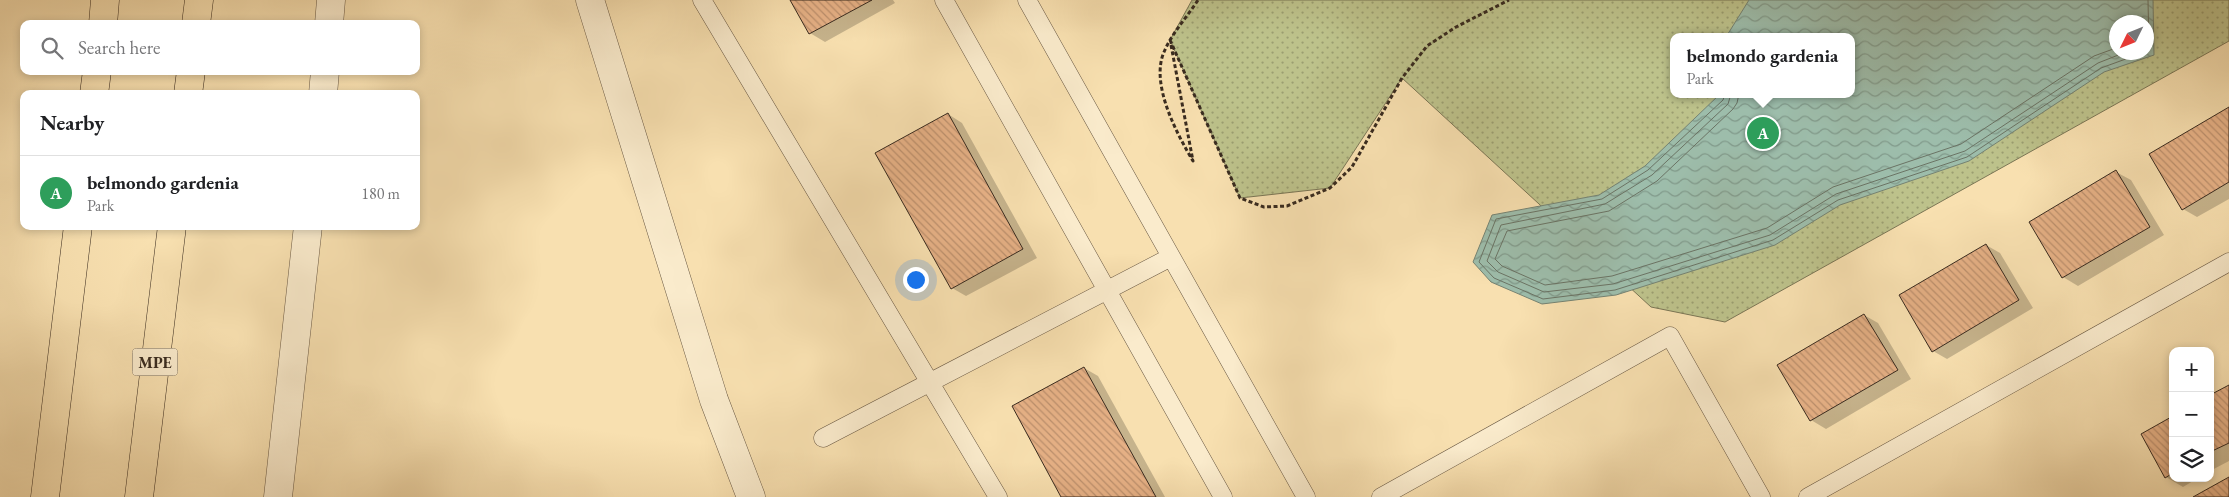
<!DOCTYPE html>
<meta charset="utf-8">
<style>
body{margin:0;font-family:"EB Garamond",serif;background:#f6f6f6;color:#202124}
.controls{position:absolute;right:15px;bottom:15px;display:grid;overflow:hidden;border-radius:10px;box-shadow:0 2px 8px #0003}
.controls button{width:45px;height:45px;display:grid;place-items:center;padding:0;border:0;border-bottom:1px solid #e0e0e0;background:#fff;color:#202124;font:25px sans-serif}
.compass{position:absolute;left:2109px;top:15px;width:45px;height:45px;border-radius:50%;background:#fff;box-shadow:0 2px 8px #0003;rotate:227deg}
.you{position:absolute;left:915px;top:279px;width:18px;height:18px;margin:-12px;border:4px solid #fff;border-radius:50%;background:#1a73e8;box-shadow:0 0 0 8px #1a73e833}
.badge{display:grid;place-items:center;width:32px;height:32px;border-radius:50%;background:#2563eb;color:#fff;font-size:16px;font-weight:700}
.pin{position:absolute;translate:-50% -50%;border:2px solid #fff;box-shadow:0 1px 5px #0006}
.popup{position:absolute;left:1670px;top:33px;width:185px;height:65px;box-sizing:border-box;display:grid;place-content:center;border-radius:10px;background:#fff;filter:drop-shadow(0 1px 4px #0005);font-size:16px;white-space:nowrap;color:#757577}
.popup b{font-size:19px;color:#202124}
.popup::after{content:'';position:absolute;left:50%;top:100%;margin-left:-10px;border:10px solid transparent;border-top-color:#fff}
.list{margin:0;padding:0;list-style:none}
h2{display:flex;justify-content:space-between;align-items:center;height:65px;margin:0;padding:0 20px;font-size:21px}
h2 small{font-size:16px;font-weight:400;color:#757577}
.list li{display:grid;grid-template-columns:32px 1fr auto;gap:15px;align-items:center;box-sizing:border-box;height:75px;padding:0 20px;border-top:1px solid #e0e0e0}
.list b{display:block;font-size:19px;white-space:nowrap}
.list p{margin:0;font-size:16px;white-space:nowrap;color:#757577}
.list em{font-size:16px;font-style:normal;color:#757577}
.icon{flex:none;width:28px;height:28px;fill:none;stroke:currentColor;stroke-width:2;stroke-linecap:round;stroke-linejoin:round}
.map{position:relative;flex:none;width:2229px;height:497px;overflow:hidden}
.search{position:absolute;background:#fff;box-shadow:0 2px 8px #0003;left:20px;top:20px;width:400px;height:55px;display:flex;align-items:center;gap:12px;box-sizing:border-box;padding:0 18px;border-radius:10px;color:#757577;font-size:19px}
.panel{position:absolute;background:#fff;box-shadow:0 2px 8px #0003;left:20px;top:90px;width:400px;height:140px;border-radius:10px}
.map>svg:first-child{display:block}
</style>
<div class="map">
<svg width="2229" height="497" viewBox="0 0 2229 497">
<defs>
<pattern id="park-dots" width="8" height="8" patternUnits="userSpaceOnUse" patternTransform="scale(1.25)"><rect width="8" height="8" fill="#bdc28b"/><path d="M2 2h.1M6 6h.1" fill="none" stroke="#9b9e71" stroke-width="1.8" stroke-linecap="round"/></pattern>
<pattern id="water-waves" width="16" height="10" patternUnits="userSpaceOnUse" patternTransform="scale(1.25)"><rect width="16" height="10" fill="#9dbdab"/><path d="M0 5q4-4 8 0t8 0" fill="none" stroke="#819a8b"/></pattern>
<pattern id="building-back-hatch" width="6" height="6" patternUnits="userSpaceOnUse" patternTransform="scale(1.25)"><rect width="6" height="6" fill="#e5b085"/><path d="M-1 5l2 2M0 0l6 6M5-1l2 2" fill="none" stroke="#bb8f6c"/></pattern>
</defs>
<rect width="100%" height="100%" fill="#f8e0b0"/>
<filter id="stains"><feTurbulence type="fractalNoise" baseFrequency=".004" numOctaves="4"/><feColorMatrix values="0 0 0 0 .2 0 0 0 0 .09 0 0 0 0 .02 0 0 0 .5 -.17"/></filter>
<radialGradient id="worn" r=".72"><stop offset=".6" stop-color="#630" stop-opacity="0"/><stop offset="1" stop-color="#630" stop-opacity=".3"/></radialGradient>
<path fill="url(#park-dots)" stroke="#7b7655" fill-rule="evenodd" d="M1192 0H2229V41L1725 322 1651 307 1402 78 1330 188 1240 198 1170 40ZM2116 22H2146V52H2116ZM1674 37H1852V94H1674Z"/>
<path fill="url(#water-waves)" stroke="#758373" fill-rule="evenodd" d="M1749 0H2153L2154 55 2104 72 1969 161 1840 205 1775 245 1616 295 1542 304 1491 282 1473 262 1492 215 1599 195 1645 166 1720 94H1852V37H1726ZM2116 22H2146V52H2116Z"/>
<path fill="#0003" d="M792 0H893L895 3 825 42 810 33Z
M2229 108V199L2197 217 2183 209Z
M948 114 962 123 1037 258 966 296 952 288Z
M2116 172 2131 180 2164 235 2078 286 2063 277 2031 222Z
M1986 245 2000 253 2033 308 1947 359 1933 351Z
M1864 315 1878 323 1911 379 1826 429 1811 420 1779 365Z
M1084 368 1098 376 1165 497H1063Z
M2229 386V461L2210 471V396Z
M2173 417V478H2198L2183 487 2166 477Z"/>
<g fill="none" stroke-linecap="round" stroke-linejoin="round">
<path stroke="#6b7465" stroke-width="1" d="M2146 52 2149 49 2148 0
M1725 94 1723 100 1648 170 1602 199 1496 219 1479 262 1494 278 1543 299 1615 290 1773 240 1838 200 1967 157 2101 68 2145 52
M1731 94 1728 104 1652 175 1605 204 1501 225 1487 261 1498 272 1544 292 1613 284 1770 235 1836 194 1965 151 2098 63 2126 52
M1739 94 1737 103 1733 109 1657 181 1609 211 1507 231 1495 259 1502 266 1545 285 1612 276 1767 228 1833 187 1961 144 2094 56 2116 48"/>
</g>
<path fill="url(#building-back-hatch)" stroke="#392b1f" d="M790 0H872L809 34Z
M2229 107V182L2182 210 2149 154Z
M948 113 1023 249 951 289 875 153Z
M2116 170 2150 227 2062 278 2029 222Z
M1986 244 2019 300 1932 352 1899 295Z
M1864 314 1898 370 1810 421 1777 365Z
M1084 367 1156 497H1061L1012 406Z
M2229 385V443L2210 452V395Z
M2173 416V473L2165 478 2141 434Z
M2229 477V497H2193Z"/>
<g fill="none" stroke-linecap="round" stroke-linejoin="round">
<g stroke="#695843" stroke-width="19">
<path id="service" d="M702 0 998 497
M944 0 1223 497
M1027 0 1306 497
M823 438 1171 257
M1381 497 1670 336 1761 497
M1808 497 2229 262"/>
</g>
<g stroke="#695843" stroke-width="29">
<path id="minor" d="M590 0 714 400 751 497"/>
</g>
<g stroke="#695843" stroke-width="29">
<path id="tertiary" d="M329 24 331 0
M323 94 325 71
M278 497 308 226"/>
</g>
<g stroke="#392b1f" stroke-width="29">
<path id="motorway" d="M103 24 105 0
M196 24 199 0
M94 94 97 71
M188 94 191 71
M45 497 78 226
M139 497 172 226"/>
</g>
<path stroke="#392b1f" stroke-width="3" stroke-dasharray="4 2.5" stroke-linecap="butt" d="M1170 40 1240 198 1264 207 1287 206 1330 188 1352 167 1402 78 1427 46 1456 27 1509 0
M1171 45 1193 161C1177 134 1150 84 1164 52 1172 33 1187 17 1198 0"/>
<use href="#service" stroke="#faebcc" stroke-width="18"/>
<use href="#minor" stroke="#faebcc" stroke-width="28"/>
<use href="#tertiary" stroke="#faebcc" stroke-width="28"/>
<use href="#motorway" stroke="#f8e0b0" stroke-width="28"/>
</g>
<g text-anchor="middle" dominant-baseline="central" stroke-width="4" stroke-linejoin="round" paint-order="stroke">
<rect fill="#faebcc" stroke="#736553" stroke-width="1" x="132.5" y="348.5" width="45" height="27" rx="4"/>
<g font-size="16" font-weight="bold" fill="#392b1f">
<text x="155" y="362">MPE</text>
</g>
</g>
<rect width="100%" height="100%" filter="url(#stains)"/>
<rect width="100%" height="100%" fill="url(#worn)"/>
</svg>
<div class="controls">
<button>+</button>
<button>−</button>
<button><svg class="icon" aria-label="layers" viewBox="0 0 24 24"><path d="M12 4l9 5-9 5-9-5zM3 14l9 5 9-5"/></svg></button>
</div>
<svg class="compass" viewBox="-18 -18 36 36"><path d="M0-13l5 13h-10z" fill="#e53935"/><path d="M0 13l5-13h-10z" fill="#757577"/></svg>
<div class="you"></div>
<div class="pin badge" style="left:1763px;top:133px;background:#2e9e5b">A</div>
<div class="popup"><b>belmondo gardenia</b>Park</div>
<div class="search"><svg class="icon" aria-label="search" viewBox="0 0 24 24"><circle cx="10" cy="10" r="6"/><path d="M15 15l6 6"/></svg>Search here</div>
<section class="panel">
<h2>Nearby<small></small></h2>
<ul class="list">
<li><span class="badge" style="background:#2e9e5b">A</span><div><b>belmondo gardenia</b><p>Park</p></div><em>180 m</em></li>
</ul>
</section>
</div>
